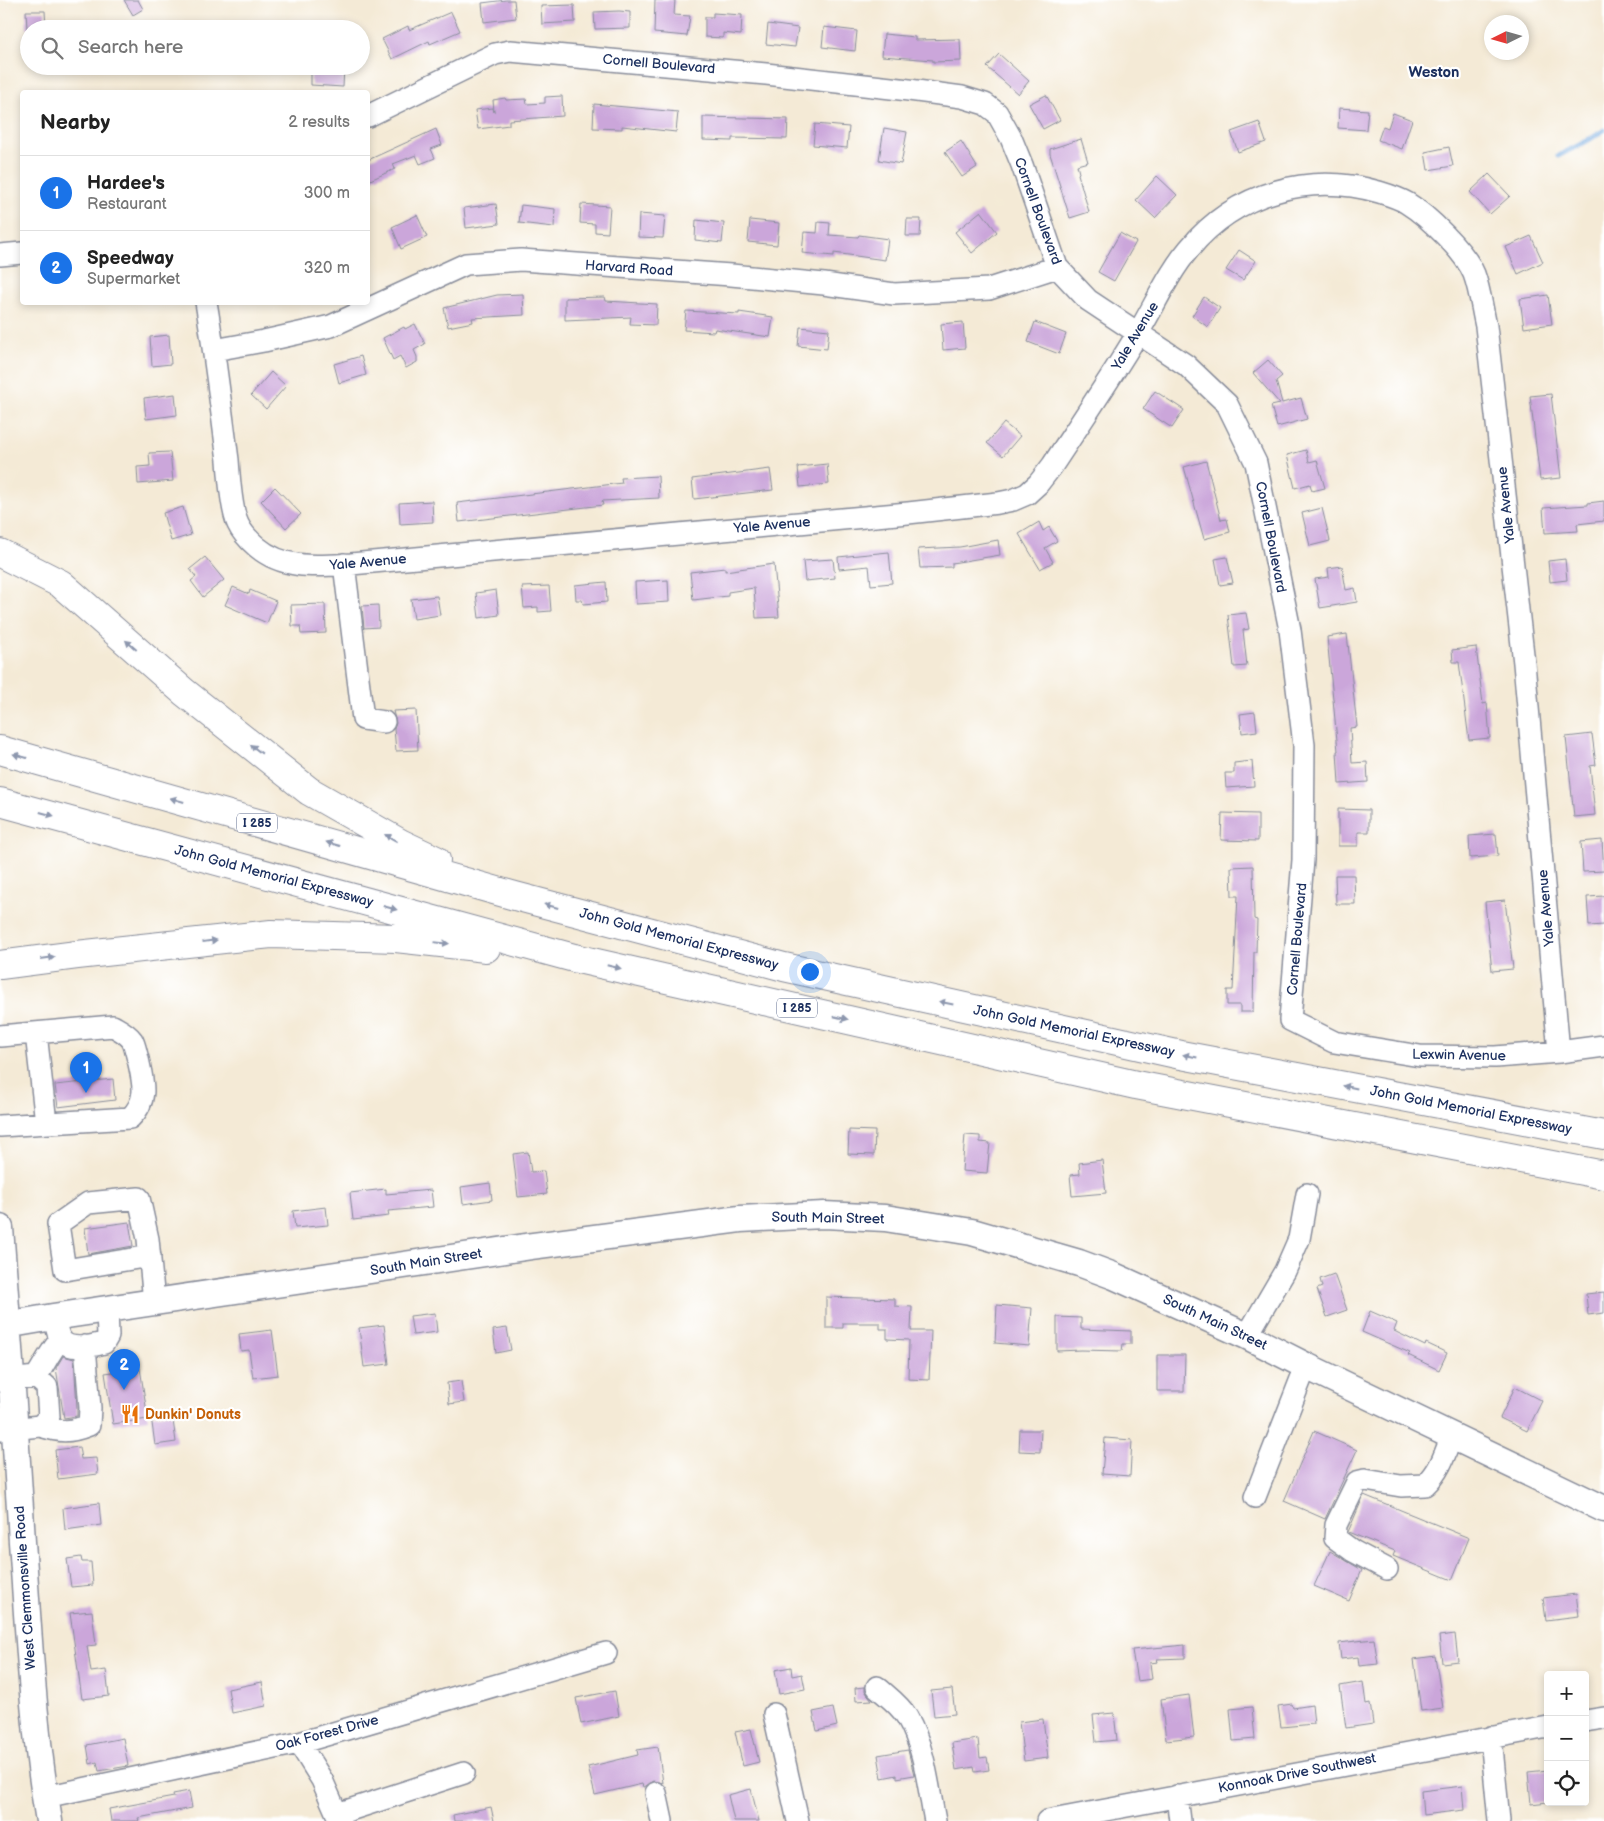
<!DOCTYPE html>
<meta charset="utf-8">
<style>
body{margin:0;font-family:"Balsamiq Sans",sans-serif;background:#f2f2f2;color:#222}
.controls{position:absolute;right:15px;bottom:15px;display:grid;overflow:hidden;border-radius:5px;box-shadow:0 2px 8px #0003}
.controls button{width:45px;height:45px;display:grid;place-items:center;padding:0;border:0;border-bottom:1px solid #e0e0e0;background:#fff;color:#222;font:25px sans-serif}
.compass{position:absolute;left:1484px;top:15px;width:45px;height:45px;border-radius:50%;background:#fff;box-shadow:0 2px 8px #0003;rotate:265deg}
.you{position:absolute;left:809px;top:971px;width:18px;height:18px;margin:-12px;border:4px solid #fff;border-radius:50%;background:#1a73e8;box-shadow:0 0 0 8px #1a73e833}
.badge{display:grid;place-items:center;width:32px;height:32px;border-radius:50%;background:#1a73e8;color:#fff;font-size:16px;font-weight:700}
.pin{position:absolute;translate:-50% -41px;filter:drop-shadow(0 1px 2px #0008)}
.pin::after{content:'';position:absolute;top:26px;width:18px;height:15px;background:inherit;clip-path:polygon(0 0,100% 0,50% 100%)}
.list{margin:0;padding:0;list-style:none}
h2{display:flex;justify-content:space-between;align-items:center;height:65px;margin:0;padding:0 20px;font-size:21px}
h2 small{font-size:16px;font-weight:400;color:#767676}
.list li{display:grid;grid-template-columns:32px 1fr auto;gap:15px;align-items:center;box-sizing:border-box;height:75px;padding:0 20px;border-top:1px solid #e0e0e0}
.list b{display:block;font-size:19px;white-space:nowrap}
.list p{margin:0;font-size:16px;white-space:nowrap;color:#767676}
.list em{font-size:16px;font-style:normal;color:#767676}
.icon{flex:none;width:28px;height:28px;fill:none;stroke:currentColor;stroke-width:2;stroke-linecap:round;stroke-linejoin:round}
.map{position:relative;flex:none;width:1604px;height:1821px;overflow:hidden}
.search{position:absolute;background:#fff;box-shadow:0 2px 8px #0003;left:20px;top:20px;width:350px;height:55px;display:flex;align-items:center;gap:12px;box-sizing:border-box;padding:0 18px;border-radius:28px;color:#767676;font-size:19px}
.panel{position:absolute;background:#fff;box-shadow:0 2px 8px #0003;left:20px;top:90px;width:350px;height:215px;border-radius:5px}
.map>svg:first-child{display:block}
</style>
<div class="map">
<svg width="1604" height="1821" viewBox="0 0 1604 1821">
<rect width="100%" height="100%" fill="#fff"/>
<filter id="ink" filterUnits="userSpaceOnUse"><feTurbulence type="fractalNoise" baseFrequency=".02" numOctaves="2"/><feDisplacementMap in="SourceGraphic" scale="10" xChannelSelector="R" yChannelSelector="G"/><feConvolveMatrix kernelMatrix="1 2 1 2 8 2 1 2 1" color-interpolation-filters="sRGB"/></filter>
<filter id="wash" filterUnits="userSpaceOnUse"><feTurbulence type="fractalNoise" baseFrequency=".0096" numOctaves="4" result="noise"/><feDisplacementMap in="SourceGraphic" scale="20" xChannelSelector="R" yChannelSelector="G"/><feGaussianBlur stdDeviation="1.12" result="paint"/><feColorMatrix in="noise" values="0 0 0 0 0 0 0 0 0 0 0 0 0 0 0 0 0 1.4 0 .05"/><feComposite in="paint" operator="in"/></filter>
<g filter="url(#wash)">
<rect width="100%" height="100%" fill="#f4ead6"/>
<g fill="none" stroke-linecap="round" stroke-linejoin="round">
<path stroke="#6ea6dc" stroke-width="5" d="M1558 156 1589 140 1604 130"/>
</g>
<g id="blocks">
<path fill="#cba6da" d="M124 0H138L143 9 133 15Z
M506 0H514L516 18 484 22 482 3Z
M655 0H675L674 15 690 16 687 36 654 33Z
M574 5 575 22 542 24 541 6Z
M26 11H45L46 29H27Z
M619 11 630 12V28L595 29 594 12Z
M451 12 460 31 430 44 429 41 392 59 382 39 408 26 409 30Z
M713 13 742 15 741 35 723 33V38L705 37V17H713Z
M768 24 798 28 795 47 766 44Z
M824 27 857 31 855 51 822 47Z
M884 34 915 37V40L960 39 961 61 933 62V60L882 56Z
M999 54 1029 81 1018 94 987 67Z
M311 66H344L343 87 311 85Z
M1046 95 1060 120 1043 129 1029 104Z
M562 96 563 116 509 120V125L478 129 475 110 493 108 494 112 493 100 505 98 506 100 526 99 527 104 545 103V97Z
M594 104 678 112 676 132 622 126V129L593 128Z
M1339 108 1368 110 1366 130 1338 128Z
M1393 113 1412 120 1402 149 1378 140 1383 126 1388 128Z
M703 117 788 119 787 139 732 138V141L703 140Z
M1259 122 1266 142 1238 152 1231 132Z
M815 124 849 127 847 148 813 145Z
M884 128 907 132 901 164 879 160Z
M436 129 442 145 431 149 435 158 420 164 416 155 393 164 395 169 368 181V160Z
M1081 139 1088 162 1077 165 1079 173 1078 174 1089 212 1070 218 1050 154V149Z
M961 141 977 167 962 177 945 152Z
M1449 147 1453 166 1428 170 1425 152Z
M1489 174 1510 196 1490 214 1470 192Z
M1157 176 1177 195 1155 218 1136 200Z
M496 204 499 224 466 228 464 208Z
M581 204 610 206 608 233 595 232V224L580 223Z
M521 205 555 209 554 227 519 223Z
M981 211 997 232 972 253 955 232Z
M639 214 665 216 663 238 638 237Z
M417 215 427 237 401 249 392 227Z
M907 219H921L920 236H906Z
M696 220 724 223 722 243 695 240Z
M750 220 779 223 777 245 748 242Z
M818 222 830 223 829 235 858 237 859 235 888 239 885 260 834 253V256L802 253 804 232 817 233Z
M1120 233 1136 242 1114 281 1098 272Z
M1531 236 1543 262 1518 274 1506 247Z
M1239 250 1256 261 1243 280 1226 270Z
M523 294 524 315 472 318 473 322 448 327 444 308 497 295Z
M1548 295 1552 324 1524 328 1520 299Z
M605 297 606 301 657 304 656 325 630 324 631 317 565 320V298Z
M1204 297 1220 308 1208 327 1192 316Z
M686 311 739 314V312L773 317 770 337 715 329 714 332 684 330Z
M963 322 965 348 943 350 941 324Z
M1035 322 1066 334 1059 354 1028 342Z
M415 324 425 344 414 350 417 357V362L406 368 400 356 393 360 383 338 404 327 405 329Z
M800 327 829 330 827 349 798 346Z
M169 335 171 364 152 366 150 337Z
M361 356 366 375 339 383 334 364Z
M1268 360 1282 376 1276 381 1282 403 1301 398 1307 419 1277 427 1271 406 1280 404 1253 373Z
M271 372 286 386 266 409 251 395Z
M1155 391 1184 410 1172 428 1143 409Z
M175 394 177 415 146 419 144 398Z
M1551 394 1561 478 1540 480 1530 396Z
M1004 423 1020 436 1003 456 987 443Z
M1306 450 1309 462 1317 460 1325 488 1312 491 1310 484 1295 488 1287 455Z
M170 452 173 481 138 484 137 467 150 466 149 453Z
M1206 461 1221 520 1227 519 1230 532 1204 539 1184 467Z
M827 464 829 484 800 487 798 467Z
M770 469 773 490 694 499 692 479Z
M658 476 659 498 602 501 603 505 459 522 457 503 622 483 621 478Z
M275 487 301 514 286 528 261 501Z
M432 501 433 522 400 524 399 503Z
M1604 501V521L1577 524 1578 531 1545 533 1543 508 1588 505V503Z
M183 507 191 535 171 541 163 513Z
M1322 508 1330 541 1310 546 1302 513Z
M1039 522 1043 531 1049 527 1057 541 1045 548 1053 562 1040 569 1019 534Z
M998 540 1000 555 952 563V567L920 568 918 549 960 547Z
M889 552 892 583 871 585 869 566 839 569 838 557Z
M205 557 224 580 203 597 191 581 196 577 190 569Z
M1227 557 1233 583 1220 585 1215 559Z
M833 559 835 578 805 581 803 561Z
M1565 559 1567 580 1550 582 1548 561Z
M774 564 779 617 756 618 754 588 728 592V596L693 600 690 572 725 568V571Z
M1342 566 1346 590 1355 588 1357 602 1320 608 1315 579 1329 577 1328 568Z
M668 580 669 602 636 604 635 582Z
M606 582 607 602 583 604 582 600H576L575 585Z
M549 586 551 611 538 612V607L524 608 522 587Z
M233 587 249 594 250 590 276 601 267 623 225 605Z
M496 590 499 615 479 618 476 593Z
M437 596 440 615 414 619 411 599Z
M325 604 326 633 301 634 300 626H292L291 605Z
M378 605 379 627 364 628 362 606Z
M1246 613 1249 629 1243 630 1247 666 1234 667 1228 615Z
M1347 634 1357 727 1350 728 1352 763 1367 762 1368 782 1339 784 1337 751H1338L1327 637Z
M1476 647 1483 704 1487 703 1490 738 1469 740 1459 662H1453L1452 650Z
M416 710 418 750 396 751 394 729 396 723 393 711Z
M1255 712 1257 731 1242 733 1240 714Z
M1592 734 1596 765 1590 766 1595 815 1574 817 1566 737Z
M1252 761 1254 786 1226 788 1225 773H1234V763Z
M1338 809 1369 810V832H1358V846H1338Z
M1222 813 1258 814V841L1221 840Z
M1496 834 1498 856 1470 858 1469 836Z
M1602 840 1604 871 1583 872 1581 842Z
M1253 866 1254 919 1257 920 1256 952H1254L1253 1012H1240V1005H1227V990H1233L1238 896H1232L1231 867Z
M1335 875H1354L1355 904H1336Z
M1604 896V925L1589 926 1587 897Z
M1505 900 1513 969 1492 971 1485 902Z
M113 1079 115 1100 58 1107 55 1085Z
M849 1130 875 1131 874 1155 848 1154Z
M965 1135 980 1136V1142L990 1143 987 1173 962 1171Z
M528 1152 531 1172 544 1171 547 1194 518 1197 513 1154Z
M1102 1160 1106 1193 1072 1196 1070 1175 1080 1174 1079 1163Z
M490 1183 492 1200 463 1204 461 1187Z
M386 1189V1194L431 1190 433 1207 388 1211 389 1216 353 1220 350 1193Z
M326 1207 328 1225 295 1228 293 1211Z
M129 1222 133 1246 88 1254 85 1228Z
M1334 1274 1347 1310 1327 1317 1317 1289 1322 1287 1320 1279Z
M1604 1292V1313L1588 1315 1586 1294Z
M826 1297 895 1299V1306L912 1307 911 1331H931L929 1380 908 1379 909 1340 887 1339V1329H880V1323H843V1328H826Z
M997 1305 1032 1308 1029 1346 995 1343Z
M1370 1311 1397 1323 1394 1331 1425 1346 1426 1343 1447 1353 1439 1370 1408 1355 1410 1353 1362 1332Z
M435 1313 437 1332 413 1335 410 1316Z
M1057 1317 1081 1318V1329L1131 1331V1344H1123L1122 1351 1081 1350 1057 1351Z
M384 1325 389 1364 364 1367 359 1328Z
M507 1328 511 1350 496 1353 493 1330Z
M272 1330 278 1375 253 1378 249 1350 241 1351 239 1334Z
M1157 1355H1185L1184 1391H1157Z
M63 1356 74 1359 77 1408V1416L64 1418 56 1368Z
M140 1368 148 1419 113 1424 105 1373Z
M461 1381 464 1402 449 1404 447 1383Z
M1515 1387 1542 1401 1527 1431 1500 1418Z
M172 1413 176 1442 155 1445 151 1416Z
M1020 1430H1041L1040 1452 1019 1451Z
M1314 1431 1357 1450 1325 1519 1284 1501Z
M1105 1438 1132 1440 1130 1476 1102 1474Z
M79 1447 81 1459 96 1458 98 1474 58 1479 55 1450Z
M1364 1495 1469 1538 1452 1580 1393 1556 1395 1551 1348 1532Z
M99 1503 101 1525 65 1530 63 1508Z
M1330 1551 1362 1570 1349 1601 1314 1586Z
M81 1557 82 1562H91L93 1585 71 1587 67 1559Z
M1576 1594 1579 1616 1546 1620 1543 1598Z
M92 1611 96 1645 87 1646 91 1672 106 1670 109 1696 82 1699 70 1613Z
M1455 1634 1458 1661 1442 1663 1439 1636Z
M1374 1639 1378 1664 1359 1666 1358 1657 1341 1659 1339 1643Z
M1185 1645V1658L1157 1659 1158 1662 1150 1663 1152 1679 1137 1681 1132 1650Z
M1435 1656 1443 1708 1421 1711 1414 1659Z
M791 1667 792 1676 802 1674 805 1689 779 1694 775 1670Z
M262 1682 266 1706 232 1713 228 1689Z
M1363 1682 1366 1704 1370 1703 1373 1724 1346 1728 1340 1686Z
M865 1687V1691L872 1700 856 1701 855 1688Z
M952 1689 955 1714 934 1716 931 1691Z
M615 1691 619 1716 581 1724 576 1698Z
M1189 1695 1194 1737 1166 1740 1161 1699Z
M1292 1704 1293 1708 1312 1705 1314 1724 1281 1727 1278 1706Z
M1252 1707 1255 1739 1233 1741 1230 1709Z
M833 1708 837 1726 817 1731 813 1712Z
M1114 1713 1117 1740 1096 1742 1093 1715Z
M1043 1719 1048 1758 1024 1761 1019 1722Z
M751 1729 759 1762 743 1766 735 1732Z
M123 1738 128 1766 99 1771 97 1762 90 1764 87 1745Z
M978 1739 980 1758 987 1757 989 1770 975 1772 974 1767 956 1770 952 1743Z
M658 1747 663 1783 654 1781 646 1786 643 1787 642 1784 595 1795 588 1767 638 1755 637 1750Z
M908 1750 914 1775 897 1778V1775L882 1778 878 1755Z
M1548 1770V1802L1531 1804 1528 1772Z
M1462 1786 1464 1810 1423 1815 1421 1791Z
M751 1789 759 1821H734L728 1795Z
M189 1791 192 1808 138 1818 139 1821H111L109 1809 174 1797 173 1794Z
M491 1807 494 1821H454L453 1815Z"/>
</g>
</g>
<g filter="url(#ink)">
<use href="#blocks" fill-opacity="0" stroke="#888c9a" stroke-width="1"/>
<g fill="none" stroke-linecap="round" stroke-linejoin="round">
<g stroke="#888c9a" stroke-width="24">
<path id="minor" d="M368 116 495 54 510 51 766 74 909 90 962 97 985 104 997 113 1011 138 1022 165 1057 267 1088 300 1186 365 1227 404 1256 463 1290 630 1304 745 1303 860 1290 1020 1334 1042 1420 1056 1495 1057 1559 1052 1604 1046
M0 255 22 253
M206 302C215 355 221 408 228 460 229 475 232 512 238 524 242 533 250 541 257 547 284 570 318 566 351 564L908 513 998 503 1013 500 1027 494 1038 484 1052 466C1081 422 1111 378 1138 333 1155 305 1168 274 1189 249 1236 192 1309 172 1379 192 1389 195 1399 198 1407 203 1428 216 1465 252 1474 274 1480 290 1482 309 1486 326L1524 663 1559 1052
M214 350 264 341 331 326 466 264 521 260 731 275 824 284 894 294 989 289 1057 267
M344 564 363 719 384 722
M36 1033 46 1123
M0 1036 113 1026C120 1030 127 1033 132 1040 135 1045 136 1053 138 1059 143 1082 149 1100 130 1118L0 1126
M150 1256 65 1270 58 1224 88 1203 139 1198 148 1239 154 1302
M53 1317C56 1323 57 1334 61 1340 70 1351 92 1346 104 1343L108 1336 107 1309
M1247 1336 1285 1271 1299 1239 1307 1194
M36 1377C45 1364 50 1351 61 1339
M0 1381 36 1377 47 1387 49 1417 40 1426 0 1430
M40 1426C60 1432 69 1433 89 1425L90 1408 85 1346
M1255 1497 1306 1366
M1387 1569 1353 1551 1335 1538 1336 1525 1357 1482 1365 1480 1401 1486 1425 1485C1440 1471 1445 1454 1452 1435
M877 1687C887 1696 900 1705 907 1717 925 1748 928 1786 935 1821
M774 1714 798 1821
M1585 1721 1604 1718
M1491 1737 1499 1821
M299 1743 322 1780 340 1821
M656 1793 662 1821
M1177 1796 1180 1821
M45 1797 299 1743 606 1653
M337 1814 464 1773
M1047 1821 1548 1727"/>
</g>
<g stroke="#888c9a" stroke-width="29">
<path id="major" d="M0 1228C8 1333 16 1437 22 1542 29 1636 33 1729 49 1821
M0 1326 53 1317 532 1246 740 1219 824 1215 885 1218 972 1232 1079 1263 1114 1276 1247 1336 1306 1366 1604 1509"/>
</g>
<g stroke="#888c9a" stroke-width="30">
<path id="highway" d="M0 553 61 584 184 692 309 791 400 843 436 860
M0 750 515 896 784 967 1181 1055 1604 1135
M0 802 574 958 1136 1085 1604 1175
M0 965 77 955 271 934 396 938 486 948"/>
</g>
<use href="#minor" stroke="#fff" stroke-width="21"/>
<use href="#major" stroke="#fff" stroke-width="26"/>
<use href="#highway" stroke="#fff" stroke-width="28"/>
</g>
<defs><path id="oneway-solid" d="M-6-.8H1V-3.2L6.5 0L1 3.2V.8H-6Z" transform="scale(1.25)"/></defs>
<g fill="#8d97ae">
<use href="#oneway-solid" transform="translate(131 645) rotate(-139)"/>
<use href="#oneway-solid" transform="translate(256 749) rotate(-142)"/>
<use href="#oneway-solid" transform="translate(20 756) rotate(-164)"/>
<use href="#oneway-solid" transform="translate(177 800) rotate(-164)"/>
<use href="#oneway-solid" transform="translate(47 814) rotate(15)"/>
<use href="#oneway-solid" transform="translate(391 838) rotate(-150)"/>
<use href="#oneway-solid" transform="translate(333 844) rotate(-164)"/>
<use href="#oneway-solid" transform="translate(551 906) rotate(-165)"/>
<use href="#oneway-solid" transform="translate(390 908) rotate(15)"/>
<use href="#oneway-solid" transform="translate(210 941) rotate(-7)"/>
<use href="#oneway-solid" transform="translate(442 943) rotate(6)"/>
<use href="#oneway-solid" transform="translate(48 958) rotate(-8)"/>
<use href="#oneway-solid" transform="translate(614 967) rotate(13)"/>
<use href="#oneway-solid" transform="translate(946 1003) rotate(-168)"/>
<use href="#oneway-solid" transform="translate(841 1018) rotate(13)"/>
<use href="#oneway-solid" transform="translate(1190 1056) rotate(-169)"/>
<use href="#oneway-solid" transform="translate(1350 1087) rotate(-169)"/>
</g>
</g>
<defs>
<g id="restaurant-bare" transform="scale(1.5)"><path d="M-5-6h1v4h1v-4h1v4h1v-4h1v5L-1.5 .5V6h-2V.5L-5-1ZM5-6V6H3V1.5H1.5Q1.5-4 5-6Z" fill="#e8710a" stroke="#fff" stroke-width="2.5" paint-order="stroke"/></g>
</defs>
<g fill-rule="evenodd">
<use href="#restaurant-bare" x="130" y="1414"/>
</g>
<g text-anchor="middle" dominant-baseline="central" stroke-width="4.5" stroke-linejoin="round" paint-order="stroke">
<g fill="#fff" stroke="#5f6d8e" stroke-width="1">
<rect x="237" y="813.5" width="40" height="19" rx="4"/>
<rect x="777" y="998.5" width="40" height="19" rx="4"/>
</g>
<g font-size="12" font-weight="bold" fill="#1b2f5e">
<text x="257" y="823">I 285</text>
<text x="797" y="1008">I 285</text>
</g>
<g font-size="14" fill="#1b2f5e" stroke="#fff">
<text transform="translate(659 64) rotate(5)">Cornell Boulevard</text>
<text transform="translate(1038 211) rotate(70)">Cornell Boulevard</text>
<text transform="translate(629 268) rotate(4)">Harvard Road</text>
<text transform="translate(1135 336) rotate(-59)">Yale Avenue</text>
<text transform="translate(1506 505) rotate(-96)">Yale Avenue</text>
<text transform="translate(772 525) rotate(-5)">Yale Avenue</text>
<text transform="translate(1271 537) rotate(79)">Cornell Boulevard</text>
<text transform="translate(368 562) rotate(-5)">Yale Avenue</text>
<text transform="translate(274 876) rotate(15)">John Gold Memorial Expressway</text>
<text transform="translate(1546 908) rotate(-95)">Yale Avenue</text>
<text transform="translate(679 939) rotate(15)">John Gold Memorial Expressway</text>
<text transform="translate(1297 939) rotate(-85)">Cornell Boulevard</text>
<text transform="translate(1074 1031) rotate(12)">John Gold Memorial Expressway</text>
<text transform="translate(1459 1055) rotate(1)">Lexwin Avenue</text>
<text transform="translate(1471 1110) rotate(11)">John Gold Memorial Expressway</text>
<text transform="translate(828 1218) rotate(1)">South Main Street</text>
<text transform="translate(426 1262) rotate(-9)">South Main Street</text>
<text transform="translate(1215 1322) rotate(25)">South Main Street</text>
<text transform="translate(25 1588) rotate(-94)">West Clemmonsville Road</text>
<text transform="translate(327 1733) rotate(-15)">Oak Forest Drive</text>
<text transform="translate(1297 1773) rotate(-11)">Konnoak Drive Southwest</text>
</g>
<g font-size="14" font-weight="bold" fill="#c56008" stroke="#fff" text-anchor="start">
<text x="145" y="1414">Dunkin' Donuts</text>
</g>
<g font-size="15" font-weight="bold" fill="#1b2f5e" stroke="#fff">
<text x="1434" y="72">Weston</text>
</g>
</g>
</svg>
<div class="controls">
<button>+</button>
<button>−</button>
<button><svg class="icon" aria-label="locate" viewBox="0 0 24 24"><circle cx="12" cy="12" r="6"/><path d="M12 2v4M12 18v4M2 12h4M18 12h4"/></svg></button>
</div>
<svg class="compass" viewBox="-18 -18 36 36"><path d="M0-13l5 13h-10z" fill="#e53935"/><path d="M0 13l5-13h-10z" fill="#767676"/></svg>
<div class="you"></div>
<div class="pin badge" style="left:86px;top:1093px">1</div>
<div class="pin badge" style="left:124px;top:1390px">2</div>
<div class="search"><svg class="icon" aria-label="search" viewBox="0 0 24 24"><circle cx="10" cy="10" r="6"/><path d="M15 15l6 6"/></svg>Search here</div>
<section class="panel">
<h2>Nearby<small>2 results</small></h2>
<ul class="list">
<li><span class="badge">1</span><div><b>Hardee's</b><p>Restaurant</p></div><em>300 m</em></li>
<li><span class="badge">2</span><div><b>Speedway</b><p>Supermarket</p></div><em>320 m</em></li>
</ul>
</section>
</div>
